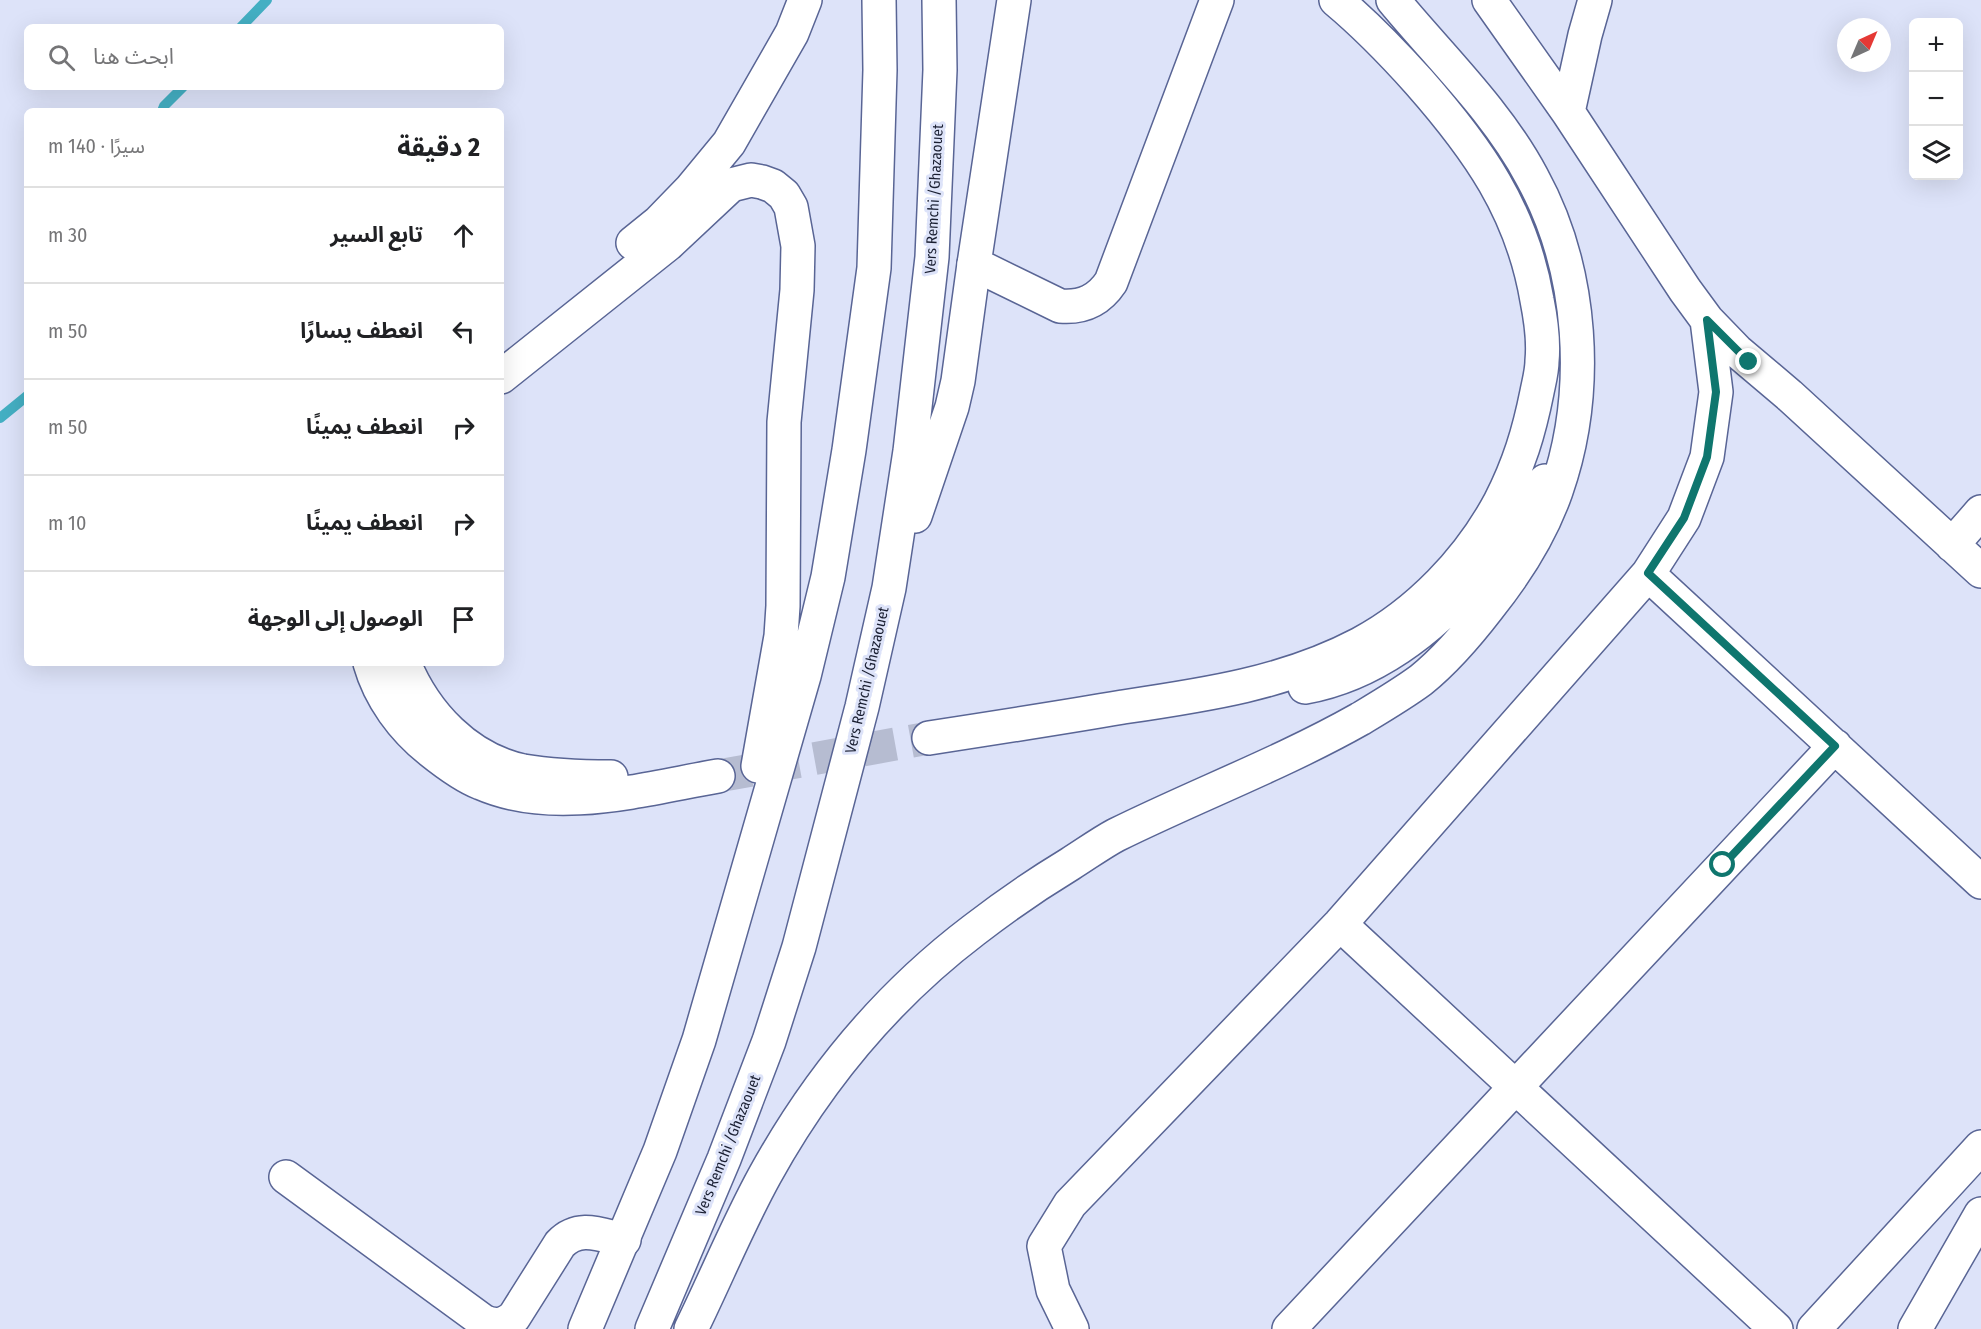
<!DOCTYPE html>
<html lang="ar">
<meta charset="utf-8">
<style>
body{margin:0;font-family:"Fira Sans Condensed","Noto Sans Arabic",sans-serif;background:#f6f6f6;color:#202124;direction:rtl}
.controls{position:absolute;right:18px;top:18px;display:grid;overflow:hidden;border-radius:9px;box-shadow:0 6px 24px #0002}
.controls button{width:54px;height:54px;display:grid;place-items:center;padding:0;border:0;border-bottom:2px solid #e0e0e0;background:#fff;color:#202124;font:30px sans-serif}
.compass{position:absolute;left:1837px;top:18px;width:54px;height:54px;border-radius:50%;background:#fff;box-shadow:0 6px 24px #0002;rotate:44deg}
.stop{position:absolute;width:18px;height:18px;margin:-14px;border:4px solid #0f766e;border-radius:50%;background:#fff}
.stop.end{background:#0f766e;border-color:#fff;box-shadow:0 2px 6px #0008}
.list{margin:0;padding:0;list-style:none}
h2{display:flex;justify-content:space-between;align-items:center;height:78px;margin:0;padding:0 24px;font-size:26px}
h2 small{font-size:20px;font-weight:400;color:#757577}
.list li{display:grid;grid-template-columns:39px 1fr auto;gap:18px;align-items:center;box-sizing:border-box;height:96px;padding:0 24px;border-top:2px solid #e0e0e0}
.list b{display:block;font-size:22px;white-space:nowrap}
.list em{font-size:20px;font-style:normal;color:#757577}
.icon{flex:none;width:33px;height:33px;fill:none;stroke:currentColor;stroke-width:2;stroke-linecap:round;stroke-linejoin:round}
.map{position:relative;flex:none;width:1981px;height:1329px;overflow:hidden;direction:ltr}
.search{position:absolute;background:#fff;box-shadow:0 6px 24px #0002;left:24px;top:24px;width:480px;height:66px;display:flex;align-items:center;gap:15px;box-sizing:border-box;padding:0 21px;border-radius:9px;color:#757577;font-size:22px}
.panel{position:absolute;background:#fff;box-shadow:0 6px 24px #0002;left:24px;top:108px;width:480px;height:558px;border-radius:9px;direction:rtl}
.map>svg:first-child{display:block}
</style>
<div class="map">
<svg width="1981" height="1329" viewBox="0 0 1981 1329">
<rect width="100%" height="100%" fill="#dde3f9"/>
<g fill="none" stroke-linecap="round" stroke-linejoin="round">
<path stroke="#44afc3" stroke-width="10" d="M241 27 267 0
M162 111 164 106 183 87
M0 418 27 396"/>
<path stroke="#b6bcd1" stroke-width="33" stroke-dasharray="33 16" stroke-linecap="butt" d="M718 776 929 738"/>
<g stroke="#596595" stroke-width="36">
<path id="minor" d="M1014 0 974 264 1060 306C1083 308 1099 300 1111 282L1217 0
M1489 0 1568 112 1685 290 1707 320 1737 351 1789 395 1981 571
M1568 112 1585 35 1595 0
M1952 545 1981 512
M1648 574 1981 882
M1340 924 1776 1329
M286 1177 483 1321C496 1327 504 1325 514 1317L560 1244C579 1224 601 1235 624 1240
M1072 1329 1053 1290 1044 1246 1070 1204 1340 924 1648 574 1684 518 1707 457 1716 392 1707 320
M1289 1329 1835 746
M1814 1329 1981 1147
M1915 1329 1981 1214"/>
</g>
<g stroke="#596595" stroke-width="36">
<path id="highway" d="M633 243 659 222 691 189 729 143 792 33 805 0
M501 377 668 244 731 185 751 180 762 182 773 186 784 195 791 207 798 246 797 290 784 422 783 606 781 636 758 766
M915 516 952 407 958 381 974 264
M370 663C380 698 403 729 431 751 446 763 463 776 481 783 554 815 643 789 718 776
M404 663C425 714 467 759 523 771 552 776 582 777 611 777
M1305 687C1372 675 1432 630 1475 578 1500 547 1522 513 1545 481
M929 738C994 728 1059 718 1123 707 1205 695 1286 683 1360 644 1418 613 1469 560 1500 502 1519 465 1529 432 1537 392 1539 382 1542 371 1542 361 1544 341 1541 320 1537 300 1522 211 1478 149 1419 82 1393 53 1366 25 1336 0
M585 1329 660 1151 699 1040 804 676 828 577 849 450 874 268 880 70 879 0
M652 1329 724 1159 769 1041 799 947 862 707 889 588 910 451 932 257 940 70 939 0
M691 1329C716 1278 738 1224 765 1175 818 1079 887 996 974 930 1005 906 1037 884 1070 864 1086 854 1101 843 1116 835 1197 795 1282 763 1360 719 1380 707 1402 694 1421 680 1447 659 1468 634 1488 608 1516 573 1541 534 1556 491 1591 391 1583 270 1532 177 1497 111 1440 57 1393 0"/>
</g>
<use href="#minor" stroke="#fff" stroke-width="33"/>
<use href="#highway" stroke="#fff" stroke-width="33"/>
</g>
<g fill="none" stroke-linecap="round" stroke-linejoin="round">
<path stroke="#0f766e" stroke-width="8" d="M1723 865 1835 746 1648 573 1684 518 1707 457 1716 392 1707 320 1749 362"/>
</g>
<g text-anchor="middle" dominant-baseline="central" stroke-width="6" stroke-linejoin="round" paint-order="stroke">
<g font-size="15" fill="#191e31" stroke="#dde3f9">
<text transform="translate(934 199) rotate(-87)">Vers Remchi /Ghazaouet</text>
<text transform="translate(867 680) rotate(-77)">Vers Remchi /Ghazaouet</text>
<text transform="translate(728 1145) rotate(-68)">Vers Remchi /Ghazaouet</text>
</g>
</g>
</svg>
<div class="controls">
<button>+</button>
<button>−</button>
<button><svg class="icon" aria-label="layers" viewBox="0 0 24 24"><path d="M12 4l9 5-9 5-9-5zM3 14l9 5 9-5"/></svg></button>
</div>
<svg class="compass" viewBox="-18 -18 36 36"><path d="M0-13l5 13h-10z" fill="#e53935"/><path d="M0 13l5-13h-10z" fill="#757577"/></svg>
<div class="stop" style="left:1723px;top:865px"></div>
<div class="stop end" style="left:1749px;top:362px"></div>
<div class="search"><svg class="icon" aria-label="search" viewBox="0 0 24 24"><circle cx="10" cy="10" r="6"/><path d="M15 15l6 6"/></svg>ابحث هنا</div>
<section class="panel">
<h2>2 دقيقة<small>سيرًا · 140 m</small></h2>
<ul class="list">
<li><svg class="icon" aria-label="ahead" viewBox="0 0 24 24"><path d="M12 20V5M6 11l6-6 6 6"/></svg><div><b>تابع السير</b></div><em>30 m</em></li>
<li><svg class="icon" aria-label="left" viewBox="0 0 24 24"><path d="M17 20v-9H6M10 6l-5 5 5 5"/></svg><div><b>انعطف يسارًا</b></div><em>50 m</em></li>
<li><svg class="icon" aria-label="right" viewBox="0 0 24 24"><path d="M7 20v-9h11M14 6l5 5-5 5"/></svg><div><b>انعطف يمينًا</b></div><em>50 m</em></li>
<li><svg class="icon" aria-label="right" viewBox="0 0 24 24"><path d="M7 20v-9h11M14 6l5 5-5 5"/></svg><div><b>انعطف يمينًا</b></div><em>10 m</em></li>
<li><svg class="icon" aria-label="arrive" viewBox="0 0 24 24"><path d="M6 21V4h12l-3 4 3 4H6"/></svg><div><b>الوصول إلى الوجهة</b></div></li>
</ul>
</section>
</div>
